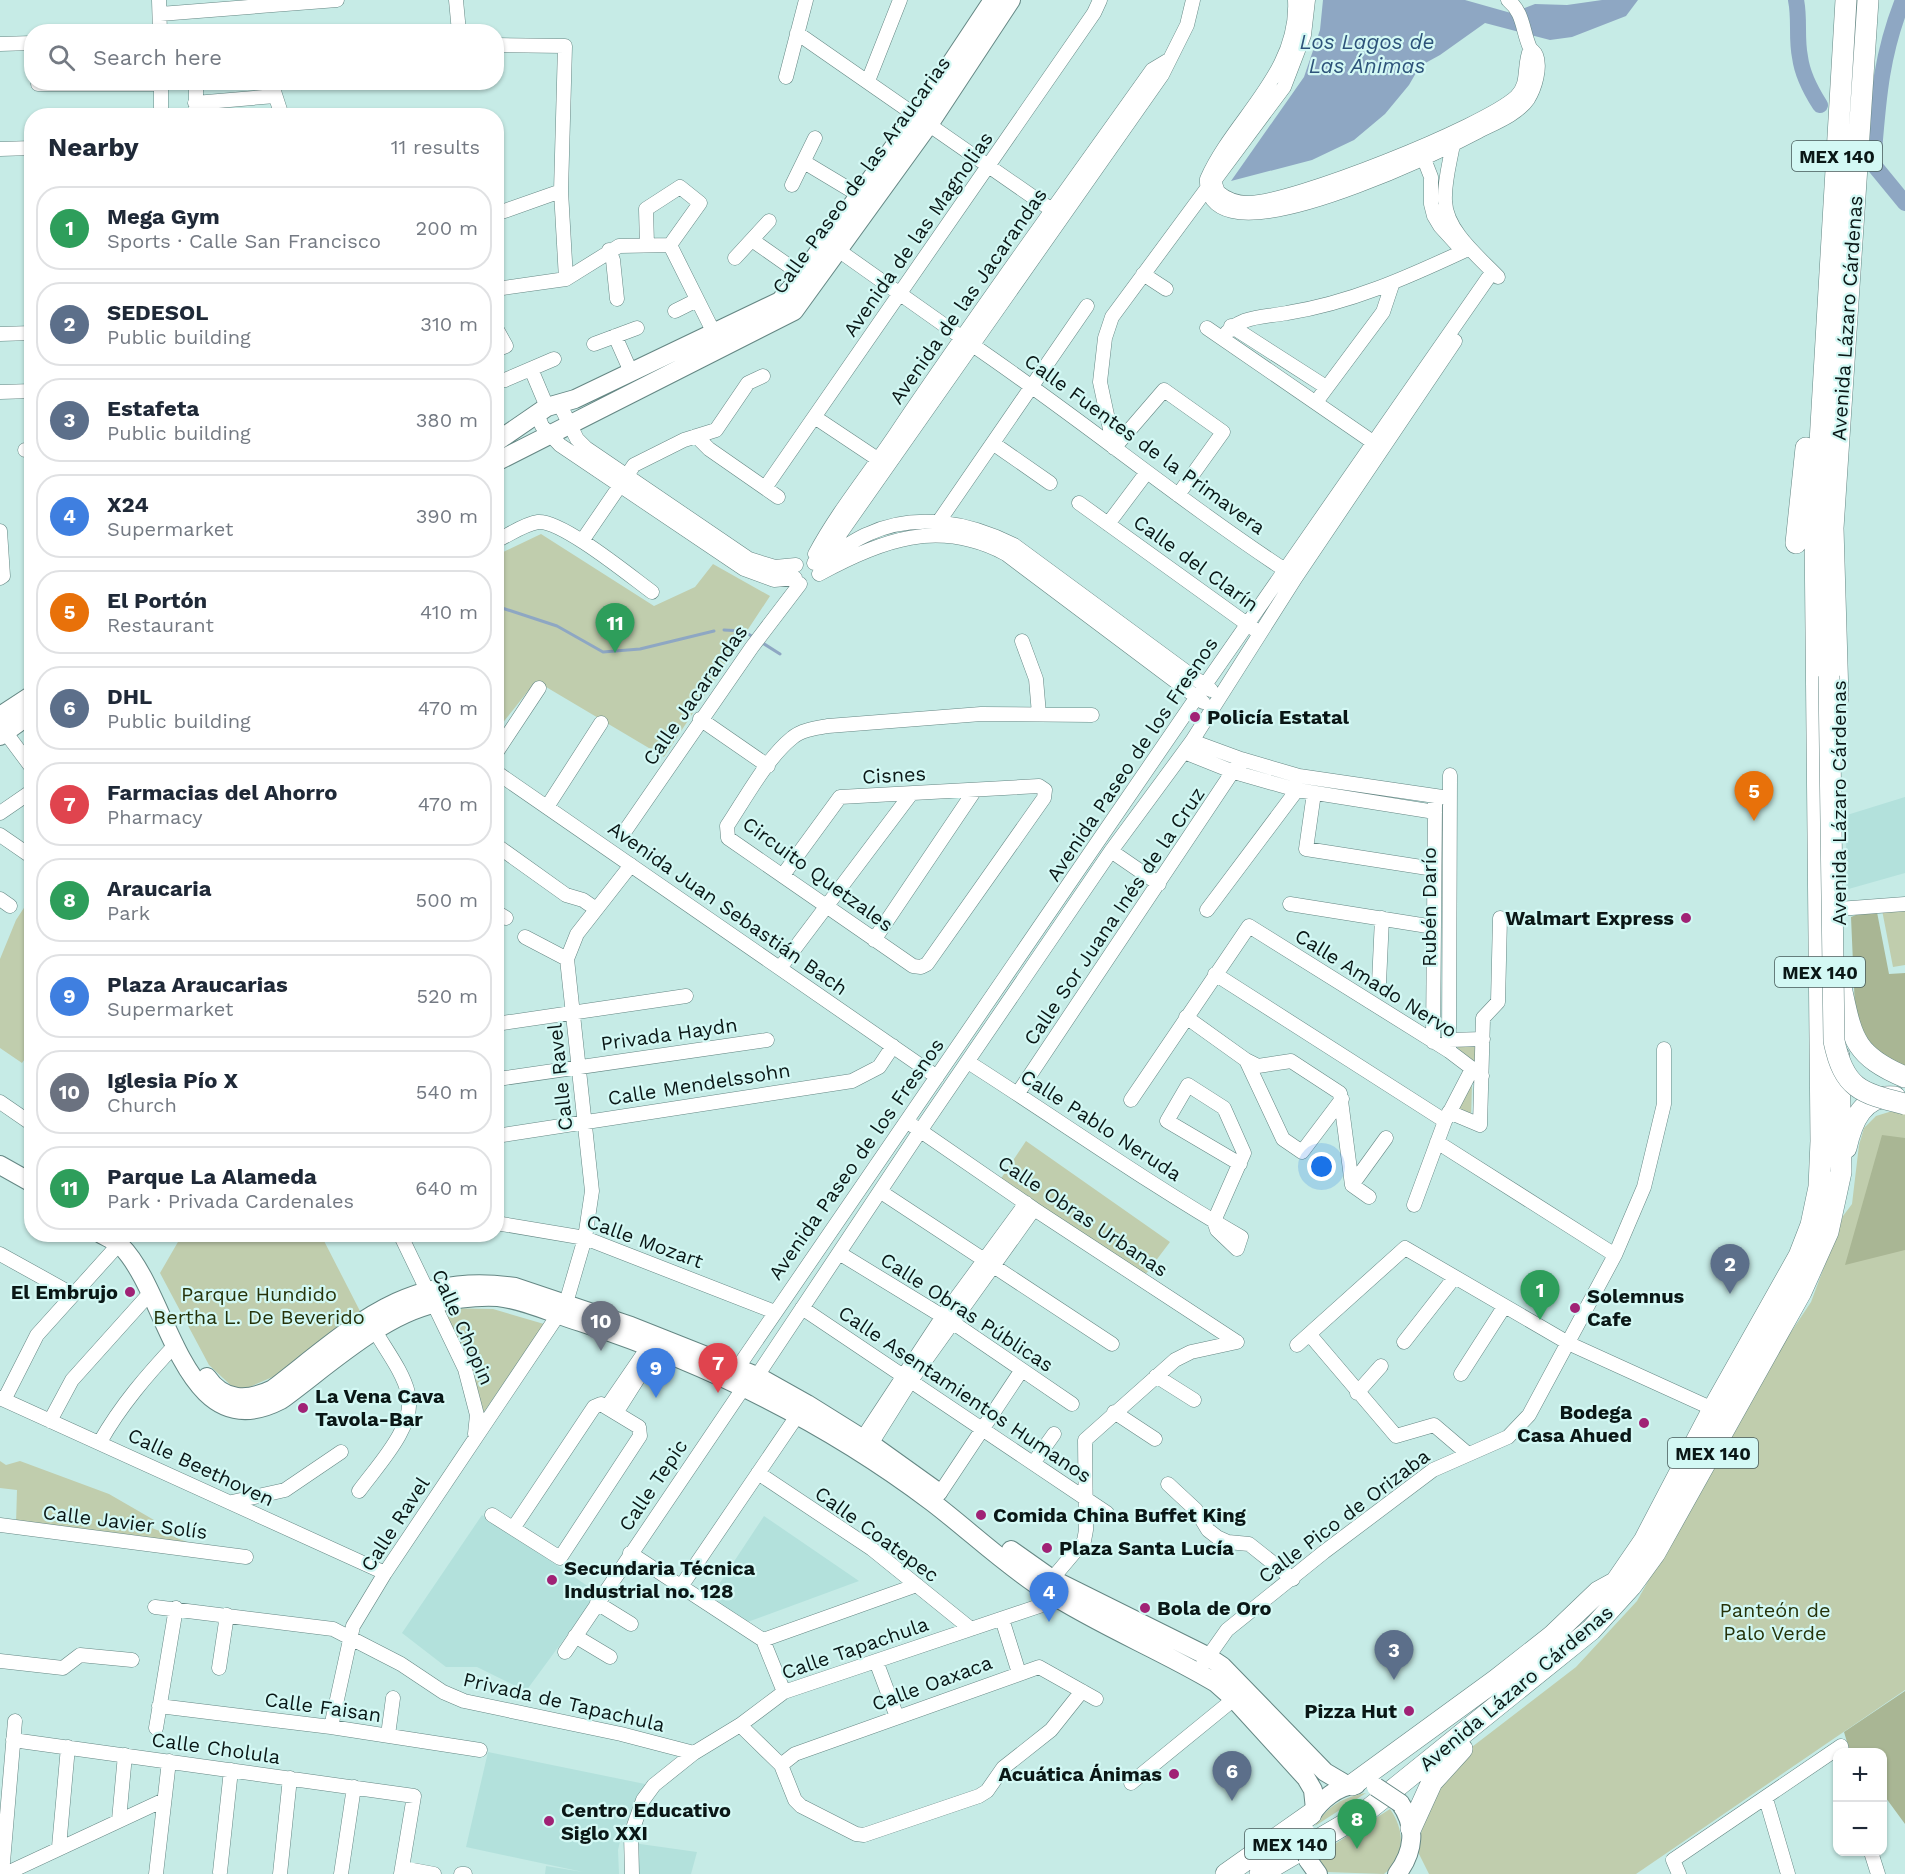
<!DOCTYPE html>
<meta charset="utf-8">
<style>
body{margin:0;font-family:"Work Sans",sans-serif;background:#f2f2f3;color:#1f2937}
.controls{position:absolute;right:18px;bottom:18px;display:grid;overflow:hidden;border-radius:12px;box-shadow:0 2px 4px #0004}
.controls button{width:54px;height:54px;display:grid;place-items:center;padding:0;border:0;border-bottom:2px solid #e0e1e3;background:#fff;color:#1f2937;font:30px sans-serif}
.you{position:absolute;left:1322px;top:1167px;width:21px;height:21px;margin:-15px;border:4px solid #fff;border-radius:50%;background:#1a73e8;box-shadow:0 0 0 9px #1a73e833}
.badge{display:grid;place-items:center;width:39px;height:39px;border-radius:50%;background:#a02275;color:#fff;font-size:20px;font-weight:700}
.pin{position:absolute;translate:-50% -50px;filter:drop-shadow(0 2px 3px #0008)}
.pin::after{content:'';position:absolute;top:32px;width:21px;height:18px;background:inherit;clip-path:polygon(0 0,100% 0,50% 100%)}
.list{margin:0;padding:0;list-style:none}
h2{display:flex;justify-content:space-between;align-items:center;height:78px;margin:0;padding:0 24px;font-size:26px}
h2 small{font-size:20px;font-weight:400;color:#747a83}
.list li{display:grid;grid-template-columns:39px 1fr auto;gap:18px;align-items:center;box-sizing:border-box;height:84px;margin:0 12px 12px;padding:0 12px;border:2px solid #e0e1e3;border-radius:24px}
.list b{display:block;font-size:22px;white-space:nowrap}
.list p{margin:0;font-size:20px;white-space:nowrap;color:#747a83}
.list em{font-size:20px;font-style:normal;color:#747a83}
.icon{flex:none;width:33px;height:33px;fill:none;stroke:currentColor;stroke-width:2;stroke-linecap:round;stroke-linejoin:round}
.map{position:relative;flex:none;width:1905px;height:1874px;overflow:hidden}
.search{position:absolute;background:#fff;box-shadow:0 2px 4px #0004;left:24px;top:24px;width:480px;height:66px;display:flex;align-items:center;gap:15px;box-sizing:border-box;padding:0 21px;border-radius:24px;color:#747a83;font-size:22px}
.panel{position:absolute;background:#fff;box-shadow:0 2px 4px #0004;left:24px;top:108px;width:480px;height:1134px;border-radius:24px}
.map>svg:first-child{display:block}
</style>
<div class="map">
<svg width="1905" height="1874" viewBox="0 0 1905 1874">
<rect width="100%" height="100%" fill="#c6ebe6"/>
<path fill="#b3e1dc" d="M1905 797V873L1845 890 1847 815Z
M482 1515 598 1593 526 1691 477 1667H446L402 1633Z
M764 1516 859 1581 742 1624 708 1601Z
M488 1752 645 1784 622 1832 618 1850 619 1874H545L546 1866 583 1872 466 1847Z
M633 1843 697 1852 691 1874H635Z"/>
<path fill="#c0cdad" d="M541 534 654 606 695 587 713 564 770 596 664 757 536 681 497 730V555Z
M31 897V1050L22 1063 0 1048V959L16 920Z
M1905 908V965L1893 967 1882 910Z
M1457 1047H1478L1476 1068Z
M1472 1083 1471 1120 1453 1112Z
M1889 1112H1905V1690L1636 1874H1429L1417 1850 1429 1800 1468 1750 1576 1667 1637 1601 1767 1368 1811 1302 1843 1216 1852 1204 1859 1145 1864 1128 1876 1116Z
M1026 1141 1170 1242 1142 1279 1000 1180Z
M182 1235H321L362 1315 298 1366 238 1392 209 1365 160 1273Z
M439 1308 493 1309 544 1324 479 1419Z
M0 1461 6 1465 20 1461 109 1494 154 1520 152 1528 202 1548 16 1524 17 1490 0 1488Z
M1366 1793 1315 1826C1328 1806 1343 1797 1366 1793Z
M1390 1809C1405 1830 1406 1857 1384 1874L1327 1872 1316 1856Z"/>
<path fill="#a9b694" d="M1876 907 1889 974 1905 973V1068L1865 1049 1855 1009 1851 917Z
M1882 1135 1905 1138V1250L1845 1265Z
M1905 1691V1824L1883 1794 1882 1752H1850L1844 1732Z"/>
<path fill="#8ea7c3" d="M1323 0H1465L1511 13 1535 4 1567 5 1602 0H1638L1626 16 1572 37 1550 40 1485 23 1440 55 1420 66 1409 85 1385 114 1354 140 1312 160 1231 181 1304 77 1320 30Z"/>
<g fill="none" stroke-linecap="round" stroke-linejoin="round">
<path stroke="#8ea7c3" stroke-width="3" d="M496 606 557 626 603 652 640 649 714 631
M724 630 743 631 755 638
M761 642 780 654"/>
<path stroke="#8ea7c3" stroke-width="16" d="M1796 0C1800 19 1796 38 1800 57 1802 73 1811 91 1820 105
M1903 0C1880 58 1878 103 1873 164L1905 203"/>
<g stroke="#658784" stroke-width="15">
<path id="minor" d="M159 0 160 32
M456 0 459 32
M1295 0C1299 73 1234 118 1207 179 1206 196 1215 207 1232 211 1287 224 1428 158 1479 131 1495 123 1518 114 1528 99 1535 88 1541 67 1536 55 1535 52 1532 51 1530 48 1522 30 1524 13 1508 0
M1308 0 1304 35 1284 87 1214 181 1218 192C1226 199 1237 203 1248 203 1292 203 1483 127 1516 97 1530 84 1523 66 1530 50
M160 14 337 0
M797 33 1059 215
M0 44 32 43
M496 45 565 46 561 191 566 279
M786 77 806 0
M868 81 900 0
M161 82V116
M196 82V116
M271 82 282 116
M38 84H161
M195 103 275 96
M1453 144C1450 162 1444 182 1445 201 1446 231 1479 257 1498 277
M0 149 32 148
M1424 159 1431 177V204L1434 216 1440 226 1460 248
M804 162 859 195
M792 185 815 138
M496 214 561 191
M752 240 802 275
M647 245 646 209 680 187 700 203 670 245
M670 245 717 339
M609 250 613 260 617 299
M838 250 961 337
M735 258 769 221
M1143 274 1166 289
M496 289 566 279 619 246 670 245
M675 311 697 300
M1231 326 1326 387
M496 328 506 346 496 350
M1207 328 1380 447
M0 334 32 333
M615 336 631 372
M1222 338C1240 315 1260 318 1287 313 1350 303 1406 278 1464 251
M594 344 637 328
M971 344C1080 418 1181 502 1291 574
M531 369 547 407
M505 380 554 359
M0 392 32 391
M1316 402 1383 312 1392 285
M559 403 577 439 586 448 749 559 775 567 796 565
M537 414 542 426 560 445 744 569 774 580 795 578
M816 418 879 460
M696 436 709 449 778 497
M994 444 1050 483
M1114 448 1100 382 1105 338 1112 317 1211 183
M1114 448 1164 390 1223 432 1178 495
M25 450H32
M765 488 1094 13 1100 0
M1079 503 1254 629
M1108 524 1147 472
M935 527 1087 306
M0 531 3 576 0 578
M496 541C509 535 524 524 538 522 562 520 630 576 652 592
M582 541 634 465 684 440 716 430 748 383 763 376
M815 554C839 509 873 469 901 426 982 306 1068 188 1152 70L1167 61
M814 563 840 534 1162 75 1187 25 1193 0
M821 563C836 553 851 541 868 534 915 512 969 522 1014 545L1211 690
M819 574C881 540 939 518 1006 554L1203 702
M1022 641 1036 679 1039 714
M700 719 768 766
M6 733 32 768
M1192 741 1241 759 1299 776 1449 798
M1184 752 1234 772 1297 790 1435 812
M496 753 539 688
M496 772 937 1077
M1314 793 1306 849 1434 869
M547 807 601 723
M0 813 32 791
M625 831 752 647 800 584
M0 835 32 857
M496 845 566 895 583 900 596 909
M1111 851 1159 884
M783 875 840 797 1039 786 1045 790 1044 798 927 964 921 967 913 966 728 838 727 826C745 799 767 758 792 738 801 730 816 728 828 726L981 714 1092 715
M0 899 10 906
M1290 904 1434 927
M1838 909 1905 904
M1207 910 1297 790
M496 912 506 918
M525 937 567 959
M874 940 975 790
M780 968 911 794
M1215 974 1445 1121
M1379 983 1382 918
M1186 1017 1246 1060 1258 1066 1291 1061 1340 1093 1352 1185 1369 1197
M496 1024 686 996
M1449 1040 1483 1039
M1433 1042 1435 804
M1449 1051 1450 775
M1246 1060 1283 1139 1302 1152 1342 1099
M968 1062C1059 1120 1147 1183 1241 1237L1237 1249 1217 1230 1214 1221 1244 1153 1224 1108 1188 1085 1167 1121 1240 1164
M498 1079 767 1040
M1018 1093 1241 759
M1131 1100 1249 926 1449 1051 1482 1076
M0 1102 32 1124
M1449 1112 1480 1125 1483 1018 1498 1002 1500 918
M912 1125 1034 1209 1237 1342
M496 1136 852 1081 879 1067 893 1046
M1437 1142 1615 1255
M1352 1185 1386 1138
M881 1192 1112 1344
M1414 1205 1445 1121 1472 1069
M496 1223 585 1238 775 1312
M400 1234 465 1369 477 1415 475 1434
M126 1236 127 1234
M839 1253 952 1322 1072 1404
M0 1254 72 1294
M566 1303 585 1238 592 1191 567 959 577 934 631 865
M802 1308 1107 1513
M1310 1335 1396 1436 1434 1425 1468 1454
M1404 1342 1454 1278
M1297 1345 1405 1248 1570 1344 1713 1409
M1461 1374 1504 1307
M732 1376 1205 685 1488 278
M757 1376 920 1131 1111 851 1192 741 1296 577 1455 341
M1156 1376 1194 1400
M1357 1393 1381 1366
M0 1398 385 1573
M4 1400 37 1335 119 1244
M607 1407 653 1340
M1114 1412 1155 1439
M616 1413 649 1361
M50 1421 72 1380 151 1292
M100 1442C121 1405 147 1375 176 1344
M858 1445 943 1316 1026 1203
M866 1452 910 1382 1034 1209
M1034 1462 1054 1434
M758 1473 872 1549 971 1629
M1168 1484 1196 1510 1208 1530 1217 1537 1228 1542 1249 1544 1293 1579
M359 1491C377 1466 417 1425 408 1393 403 1372 386 1350 375 1331
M940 1493 1021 1371
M232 1502 285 1490 341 1452
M492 1515 560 1558 640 1436 639 1427 601 1404 594 1407 514 1527
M0 1525 246 1557
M630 1553 763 1640 784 1692
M682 1585 797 1416
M1046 1586 1084 1541 1086 1530 1085 1440 1175 1360 1191 1352 1237 1342
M597 1603 631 1624
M155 1607 333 1629 401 1664 443 1692 464 1701 621 1734 694 1753
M1002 1619 1019 1673
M575 1636 610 1657
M763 1640 917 1585
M565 1652 744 1387
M0 1661 63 1668 80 1655 132 1660
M876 1661 897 1717
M1203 1664 1227 1630 1324 1552 1433 1470 1508 1437 1529 1415 1615 1255 1644 1187 1664 1104V1049
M219 1668 227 1615
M159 1706 331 1727 480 1750
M740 1725 781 1765 795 1800 801 1806 856 1834 864 1835 979 1796 987 1791 1003 1768 1051 1730 1082 1691
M331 1727 353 1626 385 1573 558 1315
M156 1728 176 1608
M388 1735 393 1698
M13 1740 414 1796 401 1874
M781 1765 795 1754 1039 1667 1096 1699
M1131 1783 1234 1699
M1766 1799 1788 1874
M119 1820 125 1755
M59 1847 68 1747
M1871 1852 1878 1874
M402 1868 434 1874
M220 1872 231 1770
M2 1874 15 1721
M5 1874 164 1800
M156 1874 169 1761
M280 1874 290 1778
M341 1874 354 1787
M461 1874H465
M632 1874 631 1834 643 1800 654 1785 694 1753 740 1725 784 1692 1066 1597
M1679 1874 1673 1860 1841 1746 1842 1752"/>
</g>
<g stroke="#658784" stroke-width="20">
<path id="major" d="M496 442 547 407 575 399 780 301 802 275 916 116 993 0
M496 462 794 311 930 123 1011 0
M0 716 32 695
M0 736 32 713
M0 1165 32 1183
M101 1234C108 1238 116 1241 121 1246 170 1295 183 1451 281 1400 324 1369 382 1315 434 1304 453 1299 477 1296 498 1297 525 1300 554 1314 580 1322 705 1363 826 1422 932 1502 970 1531 1005 1565 1046 1591 1100 1626 1161 1650 1216 1683L1234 1699 1306 1778 1313 1790 1315 1809
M207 1377C224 1402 248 1401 273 1389 351 1329 407 1270 515 1287L631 1326 757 1376 807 1404 871 1444 938 1492
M1011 1550 1052 1579 1207 1656 1222 1666 1325 1772 1347 1785
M1311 1815C1320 1801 1338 1785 1356 1785
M1308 1860 1318 1874
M1397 1874C1414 1852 1417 1826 1400 1803"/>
</g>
<g stroke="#658784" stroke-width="22">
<path id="highway" d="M1796 543 1806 448
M1838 698 1833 528 1868 0
M1841 987C1852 1037 1853 1055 1905 1077
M1846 1148C1852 1121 1863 1094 1895 1097
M1609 1592 1644 1541 1713 1409 1799 1256 1811 1225 1819 1187 1821 1141 1815 528 1846 0
M1352 1785 1496 1680 1552 1636 1598 1592 1618 1581
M1411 1828 1432 1782 1462 1749
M1226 1874 1311 1814
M1260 1874 1364 1813 1399 1785 1591 1630 1631 1586 1655 1553 1801 1292 1828 1232 1841 1172 1839 1056"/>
</g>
<use href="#minor" stroke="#fff" stroke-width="14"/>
<use href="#major" stroke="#fff" stroke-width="18"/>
<use href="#highway" stroke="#fff" stroke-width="21"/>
<g stroke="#658784" stroke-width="20" stroke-linecap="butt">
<path id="major-bridge" d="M1376 1787 1400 1803
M1305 1831 1308 1860"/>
</g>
<g stroke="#658784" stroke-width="22" stroke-linecap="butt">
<path id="highway-bridge" d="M1829 676 1834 1041C1844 1089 1861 1093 1905 1104"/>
</g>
<use href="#major-bridge" stroke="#fff" stroke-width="18"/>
<use href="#highway-bridge" stroke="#fff" stroke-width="21"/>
</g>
<g fill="#a02275" stroke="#d3f8f4" stroke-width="2">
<circle cx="1195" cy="717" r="6"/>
<circle cx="1686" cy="918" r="6"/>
<circle cx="130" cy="1292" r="6"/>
<circle cx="1575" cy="1308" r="6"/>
<circle cx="303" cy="1408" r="6"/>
<circle cx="1644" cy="1423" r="6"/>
<circle cx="981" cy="1515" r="6"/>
<circle cx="1047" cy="1548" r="6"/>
<circle cx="552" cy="1580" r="6"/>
<circle cx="1145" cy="1608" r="6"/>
<circle cx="1409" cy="1711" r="6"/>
<circle cx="1174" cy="1774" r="6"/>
<circle cx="549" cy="1821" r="6"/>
</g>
<g text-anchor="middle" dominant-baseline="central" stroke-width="4.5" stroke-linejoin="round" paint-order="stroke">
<g fill="#d3f8f4" stroke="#465a59" stroke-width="1.5">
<rect x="1792" y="141" width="90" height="30" rx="4.5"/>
<rect x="1775" y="957" width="90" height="30" rx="4.5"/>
<rect x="1668" y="1438" width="90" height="30" rx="4.5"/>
<rect x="1245" y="1829" width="90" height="30" rx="4.5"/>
</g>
<g font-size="18" font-weight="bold" fill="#0a1716">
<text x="1837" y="156">MEX 140</text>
<text x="1820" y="972">MEX 140</text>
<text x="1713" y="1453">MEX 140</text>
<text x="1290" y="1844">MEX 140</text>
</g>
<g font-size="20" fill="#0a1716" stroke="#d3f8f4">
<text transform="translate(861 175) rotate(-54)">Calle Paseo de las Araucarias</text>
<text transform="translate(918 234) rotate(-55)">Avenida de las Magnolias</text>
<text transform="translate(968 296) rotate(-55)">Avenida de las Jacarandas</text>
<text transform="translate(1847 318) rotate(-86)">Avenida Lázaro Cárdenas</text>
<text transform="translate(1145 444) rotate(36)">Calle Fuentes de la Primavera</text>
<text transform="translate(1196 563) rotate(36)">Calle del Clarín</text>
<text transform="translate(695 695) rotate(-55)">Calle Jacarandas</text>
<text transform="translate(1132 759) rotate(-56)">Avenida Paseo de los Fresnos</text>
<text transform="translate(894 775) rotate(-3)">Cisnes</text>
<text transform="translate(1839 803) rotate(-90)">Avenida Lázaro Cárdenas</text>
<text transform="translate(818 874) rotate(36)">Circuito Quetzales</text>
<text transform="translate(1429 907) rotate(-90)">Rubén Darío</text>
<text transform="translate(728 908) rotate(35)">Avenida Juan Sebastián Bach</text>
<text transform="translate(1114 916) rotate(-56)">Calle Sor Juana Inés de la Cruz</text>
<text transform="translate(1376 983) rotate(32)">Calle Amado Nervo</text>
<text transform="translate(669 1034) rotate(-8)">Privada Haydn</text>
<text transform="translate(560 1077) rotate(-96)">Calle Ravel</text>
<text transform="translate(699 1084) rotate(-9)">Calle Mendelssohn</text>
<text transform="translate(1101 1125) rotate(33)">Calle Pablo Neruda</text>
<text transform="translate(856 1159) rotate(-55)">Avenida Paseo de los Fresnos</text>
<text transform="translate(1083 1216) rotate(34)">Calle Obras Urbanas</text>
<text transform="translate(645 1241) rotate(20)">Calle Mozart</text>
<text transform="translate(967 1312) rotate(33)">Calle Obras Públicas</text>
<text transform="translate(463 1327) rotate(66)">Calle Chopin</text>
<text transform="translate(965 1394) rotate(34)">Calle Asentamientos Humanos</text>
<text transform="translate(201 1467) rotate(25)">Calle Beethoven</text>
<text transform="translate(653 1485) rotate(-56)">Calle Tepic</text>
<text transform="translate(1344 1516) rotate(-37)">Calle Pico de Orizaba</text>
<text transform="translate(125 1522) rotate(7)">Calle Javier Solís</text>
<text transform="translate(395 1524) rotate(-57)">Calle Ravel</text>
<text transform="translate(877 1534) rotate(36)">Calle Coatepec</text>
<text transform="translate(855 1648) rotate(-19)">Calle Tapachula</text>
<text transform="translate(932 1683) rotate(-20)">Calle Oaxaca</text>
<text transform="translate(1516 1688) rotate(-40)">Avenida Lázaro Cárdenas</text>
<text transform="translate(564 1702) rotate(13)">Privada de Tapachula</text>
<text transform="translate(323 1707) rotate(8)">Calle Faisan</text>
<text transform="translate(216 1748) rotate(8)">Calle Cholula</text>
</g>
<g font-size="20" font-weight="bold" fill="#0a1716" stroke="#d3f8f4" text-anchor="start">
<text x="1207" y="717">Policía Estatal</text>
<text x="1674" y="918" text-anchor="end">Walmart Express</text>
<text x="118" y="1292" text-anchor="end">El Embrujo</text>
<text x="1587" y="1296">Solemnus<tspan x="1587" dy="23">Cafe</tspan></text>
<text x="315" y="1396">La Vena Cava<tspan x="315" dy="23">Tavola-Bar</tspan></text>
<text x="1632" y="1412" text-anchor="end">Bodega<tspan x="1632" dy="23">Casa Ahued</tspan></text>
<text x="993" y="1515">Comida China Buffet King</text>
<text x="1059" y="1548">Plaza Santa Lucía</text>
<text x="564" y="1568">Secundaria Técnica<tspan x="564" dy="23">Industrial no. 128</tspan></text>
<text x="1157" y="1608">Bola de Oro</text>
<text x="1397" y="1711" text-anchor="end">Pizza Hut</text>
<text x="1162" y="1774" text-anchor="end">Acuática Ánimas</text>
<text x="561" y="1810">Centro Educativo<tspan x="561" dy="23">Siglo XXI</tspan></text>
</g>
<g font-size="20" fill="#253209" stroke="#d3f8f4">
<text x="259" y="1294">Parque Hundido<tspan x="259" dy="23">Bertha L. De Beverido</tspan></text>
<text x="1775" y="1610">Panteón de<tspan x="1775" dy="23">Palo Verde</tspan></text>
</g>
<g font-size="21" font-style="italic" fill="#2d537a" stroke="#d3f8f4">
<text x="1367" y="41">Los Lagos de<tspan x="1367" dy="24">Las Ánimas</tspan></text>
</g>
</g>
</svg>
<div class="controls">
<button>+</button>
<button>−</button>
</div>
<div class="you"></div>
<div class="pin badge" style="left:1540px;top:1320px;background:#2e9e5b">1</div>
<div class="pin badge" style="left:1730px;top:1294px;background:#5c6f8a">2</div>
<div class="pin badge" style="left:1394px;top:1680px;background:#5c6f8a">3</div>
<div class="pin badge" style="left:1049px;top:1622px;background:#3f7fe0">4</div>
<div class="pin badge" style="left:1754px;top:821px;background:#e8710a">5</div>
<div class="pin badge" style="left:1232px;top:1801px;background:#5c6f8a">6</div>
<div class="pin badge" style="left:718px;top:1393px;background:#e0444e">7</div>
<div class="pin badge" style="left:1357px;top:1849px;background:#2e9e5b">8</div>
<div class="pin badge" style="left:656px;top:1398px;background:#3f7fe0">9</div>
<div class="pin badge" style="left:601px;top:1351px;background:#6b7280">10</div>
<div class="pin badge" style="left:615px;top:653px;background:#2e9e5b">11</div>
<div class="search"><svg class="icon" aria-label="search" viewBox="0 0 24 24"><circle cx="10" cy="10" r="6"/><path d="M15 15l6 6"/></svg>Search here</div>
<section class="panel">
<h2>Nearby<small>11 results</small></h2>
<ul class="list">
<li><span class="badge" style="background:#2e9e5b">1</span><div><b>Mega Gym</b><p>Sports · Calle San Francisco</p></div><em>200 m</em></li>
<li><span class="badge" style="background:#5c6f8a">2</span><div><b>SEDESOL</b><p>Public building</p></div><em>310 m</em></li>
<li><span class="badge" style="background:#5c6f8a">3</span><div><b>Estafeta</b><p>Public building</p></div><em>380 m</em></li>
<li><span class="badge" style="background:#3f7fe0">4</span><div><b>X24</b><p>Supermarket</p></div><em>390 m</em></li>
<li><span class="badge" style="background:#e8710a">5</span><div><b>El Portón</b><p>Restaurant</p></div><em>410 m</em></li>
<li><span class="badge" style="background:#5c6f8a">6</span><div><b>DHL</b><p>Public building</p></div><em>470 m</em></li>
<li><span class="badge" style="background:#e0444e">7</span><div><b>Farmacias del Ahorro</b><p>Pharmacy</p></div><em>470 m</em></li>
<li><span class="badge" style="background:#2e9e5b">8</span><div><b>Araucaria</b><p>Park</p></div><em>500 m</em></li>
<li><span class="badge" style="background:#3f7fe0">9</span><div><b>Plaza Araucarias</b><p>Supermarket</p></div><em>520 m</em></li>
<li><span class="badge" style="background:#6b7280">10</span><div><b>Iglesia Pío X</b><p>Church</p></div><em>540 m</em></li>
<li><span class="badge" style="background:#2e9e5b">11</span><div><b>Parque La Alameda</b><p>Park · Privada Cardenales</p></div><em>640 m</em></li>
</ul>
</section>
</div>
